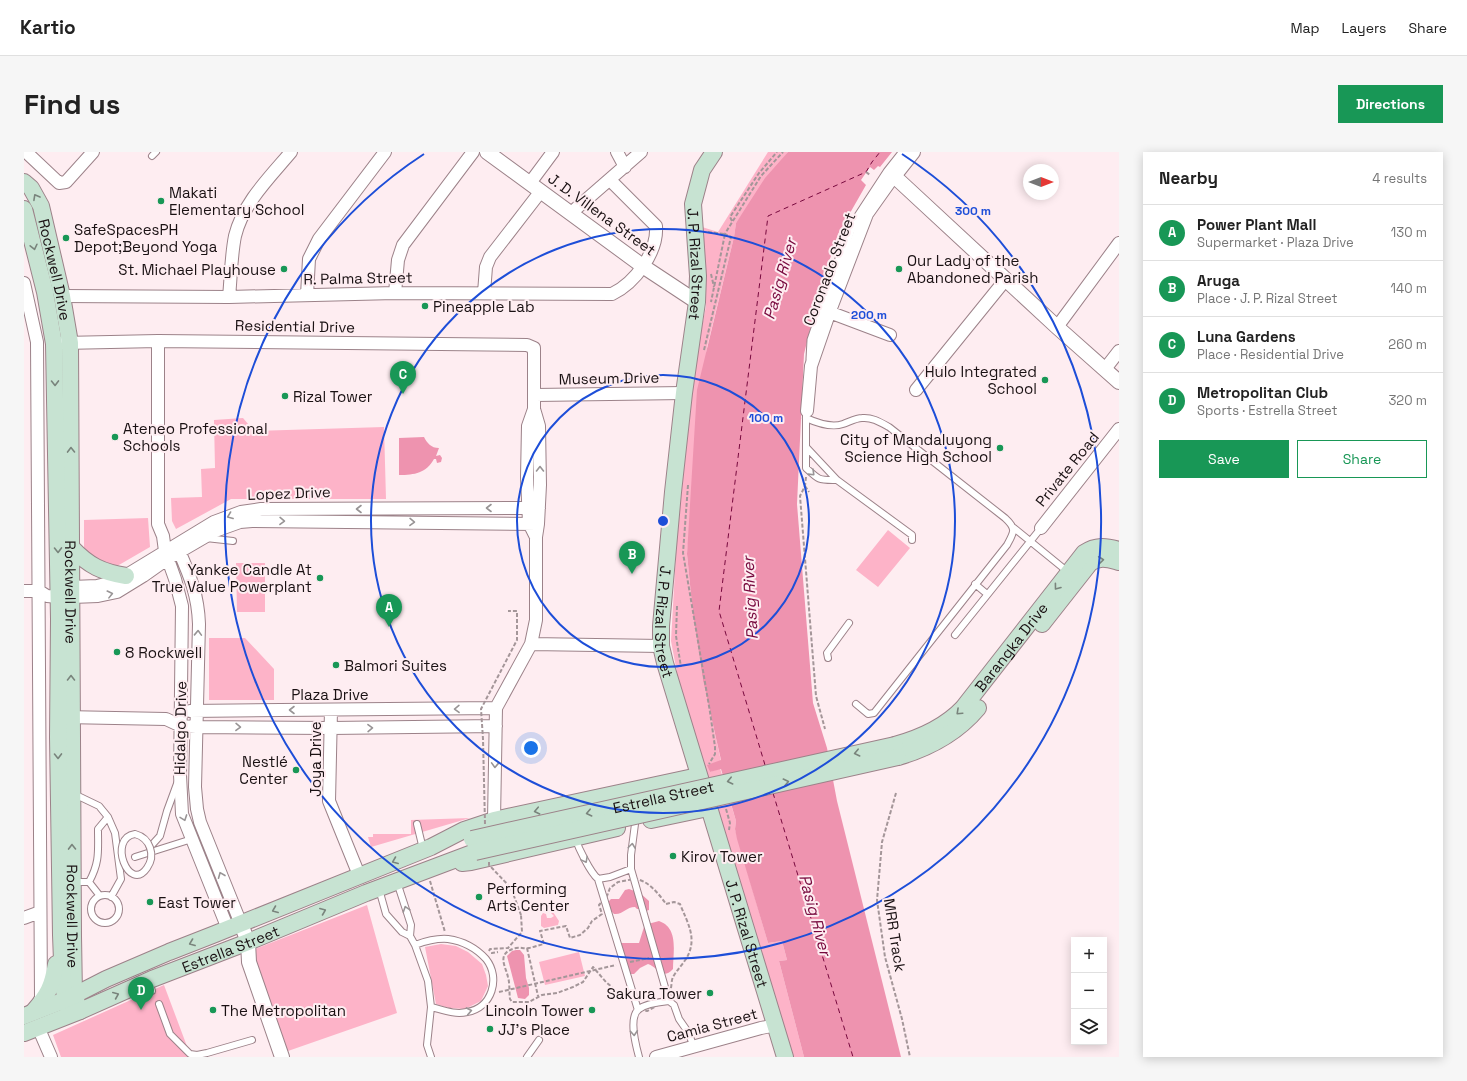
<!DOCTYPE html>
<meta charset="utf-8">
<style>
body{margin:0;font-family:"Space Grotesk",sans-serif;background:#f6f6f6;color:#222}
.controls{position:absolute;right:12px;bottom:12px;display:grid;overflow:hidden;border-radius:0px;box-shadow:0 2px 10px #0003}
.controls button{width:36px;height:36px;display:grid;place-items:center;padding:0;border:0;border-bottom:1px solid #e0e0e0;background:#fff;color:#222;font:20px sans-serif}
.compass{position:absolute;left:999px;top:12px;width:36px;height:36px;border-radius:50%;background:#fff;box-shadow:0 2px 10px #0003;rotate:90deg}
.you{position:absolute;left:507px;top:596px;width:14px;height:14px;margin:-10px;border:3px solid #fff;border-radius:50%;background:#1a73e8;box-shadow:0 0 0 6px #1a73e833}
.badge{display:grid;place-items:center;width:26px;height:26px;border-radius:50%;background:#189756;color:#fff;font-size:13px;font-weight:700}
.pin{position:absolute;translate:-50% -33px;filter:drop-shadow(0 1px 2px #0008)}
.pin::after{content:'';position:absolute;top:21px;width:14px;height:12px;background:inherit;clip-path:polygon(0 0,100% 0,50% 100%)}
.list{margin:0;padding:0;list-style:none}
h2{display:flex;justify-content:space-between;align-items:center;height:52px;margin:0;padding:0 16px;font-size:17px}
h2 small{font-size:13px;font-weight:400;color:#767676}
.list li{display:grid;grid-template-columns:26px 1fr auto;gap:12px;align-items:center;box-sizing:border-box;height:56px;padding:0 16px;border-top:1px solid #e0e0e0}
.list b{display:block;font-size:15px;white-space:nowrap}
.list p{margin:0;font-size:13px;white-space:nowrap;color:#767676}
.list em{font-size:13px;font-style:normal;color:#767676}
.actions{display:flex;gap:8px;padding:12px 16px}
.actions a{flex:1;padding:9px 0;border:1px solid #189756;border-radius:0px;text-align:center;font-size:14px;color:#189756}
.actions .main{background:#189756;color:#fff}
.icon{flex:none;width:22px;height:22px;fill:none;stroke:currentColor;stroke-width:2;stroke-linecap:round;stroke-linejoin:round}
.map{position:relative;flex:none;width:1095px;height:905px;overflow:hidden;border-radius:0px}
header{display:flex;align-items:center;gap:24px;box-sizing:border-box;height:56px;padding:0 20px;background:#fff;border-bottom:1px solid #e0e0e0}
header strong{font-size:19px}
nav{display:flex;gap:22px;margin-inline-start:auto;font-size:14px}
.intro{display:flex;align-items:center;justify-content:space-between;box-sizing:border-box;height:96px;padding:0 24px}
h1{margin:0;font-size:28px}
.button{padding:10px 18px;border-radius:0px;background:#189756;color:#fff;font-size:14px;font-weight:700}
main{display:flex;gap:24px;padding:0 24px}
aside{flex:1;background:#fff;border-radius:0px;box-shadow:0 2px 10px #0003}
.map>svg:first-child{display:block}
</style>
<header>
<strong>Kartio</strong>
<nav><a>Map</a><a>Layers</a><a>Share</a></nav>
</header>
<div class="intro"><h1>Find us</h1><a class="button">Directions</a></div>
<main>
<div class="map">
<svg width="1095" height="905" viewBox="0 0 1095 905">
<rect width="100%" height="100%" fill="#feedf1"/>
<path fill="#fdb3c8" d="M744 0H764L712 71 710 85 683 195 663 402 669 463 679 529 697 609 684 613 686 620 696 616 712 669 711 677 744 791 758 789 763 808 755 809 780 905H768L657 542 647 489 657 313 665 242 682 154 678 75 694 80Z
M219 266 230 279 360 275 362 347H207L152 377 148 369 147 346 178 345 177 317 191 316 190 268Z
M124 366 126 395 88 417 70 424 60 413V368Z
M864 378 886 396 854 435 832 418Z
M212 411H241V460H213Z
M185 486H221L250 517V548H185Z
M446 666 347 695 344 685H349V682H387V668Z
M343 753 373 861 264 899 226 799Z
M529 760 535 769 534 773 520 776 517 774V764L519 761 522 762 523 766H527L530 764 527 761Z
M417 792 432 794 444 800 458 812 462 823 464 834 457 849 441 857 425 856 412 852 401 795Z
M555 800 561 824 521 833 515 810Z
M140 833 167 905H37L29 883Z"/>
<path fill="#ee93af" d="M764 0H868L856 15 854 14 850 18 846 15 837 28 842 33 814 82 795 141 780 202 773 352 789 551 803 596 813 649 877 905H780L755 809 763 808 758 789 744 791 713 687 711 677 712 669 697 617 686 620 683 613 697 608 679 529 669 463 663 402 673 238 710 85 712 71 741 26Z
M400 285C403 291 407 296 415 296L412 304 416 303 418 306 417 310 413 311 412 307H410C402 321 391 323 375 323V286Z
M605 737 616 741 625 749V758L622 759 617 757H613L611 755C602 755 599 763 590 762L586 758 584 750 587 747H595L601 738Z
M635 769C655 776 649 800 649 817 638 829 634 815 624 812L616 816 610 822H602L597 815V791H615L620 775 624 772Z
M492 798H496L500 803 502 826 505 836V843L501 847 494 846 483 804 488 799Z"/>
<g fill="none" stroke-linecap="round" stroke-linejoin="round">
<path stroke="#77083d" stroke-width="1" stroke-dasharray="5 4" stroke-linecap="butt" d="M741 613 695 459 744 64 842 20 848 10 856 0
M749 641 829 905"/>
<g stroke="#9c8289" stroke-width="8">
<path id="service" d="M128 4 132 0
M782 263V316C796 329 795 328 813 328
M782 266C793 271 807 276 819 272 825 270 832 266 838 266 848 265 856 270 865 275L981 366C993 377 990 380 983 393L850 561 844 562 832 552
M783 296 813 328 888 383V388
M990 376 1044 420
M182 386 209 389
M951 432 963 442
M931 483 1017 376
M804 506 803 501 825 471
M84 665 91 681 97 727 87 745
M393 672 399 697
M611 672 607 703V717L645 849 650 853 655 867 664 880 670 895
M551 686C555 697 566 720 574 727L614 858
M126 695 136 684 143 659 154 629
M111 705 168 687
M574 727 586 725 607 717
M49 730H65C76 710 74 699 74 677L84 665 75 654 50 642
M65 730 76 744
M373 730 387 773 386 784
M355 737 362 762 378 780 386 784 391 793 404 829 407 855 403 893 407 905
M67 757a14 14 0 1 1 28 0a14 14 0 1 1-28 0Z
M391 793C402 789 413 786 424 787 438 789 452 796 462 807 477 826 468 856 443 860 431 863 419 858 407 855
M125 829 128 839
M135 852 146 882 166 902 173 903 183 901 228 888
M503 905 515 888
M615 905C612 894 604 865 615 857 623 851 636 850 645 849"/>
</g>
<g stroke="#9c8289" stroke-width="11">
<path id="pedestrian" d="M787 207 788 188 826 78 864 20 879 1"/>
</g>
<g stroke="#9c8289" stroke-width="14">
<path id="minor" d="M2 0 35 31 42 30 69 0
M593 0 601 15
M506 31 529 0
M547 61 617 0
M0 131 13 190 17 845 15 852
M371 141 374 108 379 93 449 0
M460 141 462 115 466 105 517 39
M283 143 285 107 295 87 361 0
M38 144 205 145 371 141 588 142C611 131 634 100 632 74L586 28
M205 145C207 125 207 104 211 84 219 51 246 25 267 0
M805 160 866 183
M1033 175 1095 91
M134 189V372L139 384 141 399 151 427 158 454 156 623 158 662 204 777
M39 191 134 189 503 193 510 196V257L504 274 503 325 505 371 512 385
M1081 217 1095 199
M892 238 982 127
M511 243 660 241
M783 259 787 214 807 156 843 62 870 24
M1017 376 1095 277
M153 394C165 422 174 441 175 472L171 635 173 657 176 670 217 772
M48 435 73 434 93 429 190 370 217 360 237 357 515 356
M0 439H15L23 444 35 445
M48 445 74 444 93 440 119 424 143 407 191 379 216 370 228 369 513 372
M507 492 637 494
M307 558 305 649 335 723
M166 559 472 556
M40 565 142 567 157 574 172 575 307 576 472 574
M470 668 472 556 507 492 512 468V385L514 372 516 333 515 274 510 257
M0 766 16 760
M14 875 27 905
M632 905 737 876 752 873"/>
</g>
<g stroke="#9c8289" stroke-width="16">
<path id="tertiary" d="M463 0 620 115 673 150
M889 0 870 24 1033 175 1095 230
M217 772 224 790 225 810 258 905"/>
</g>
<g stroke="#9c8289" stroke-width="18">
<g id="secondary">
<path id="s1" d="M690 0 678 18 669 52 674 124 673 150 660 241 649 340 637 474V494L641 511 761 905"/>
<path id="s2" d="M0 30 7 36 17 54 38 144 46 191 49 784 50 843 56 859"/>
<path d="M0 57 21 140 30 192 35 467 34 585 37 783 39 835 44 855"/>
<path d="M48 396C65 414 78 420 102 424"/>
<path d="M1018 472 1066 411C1076 404 1084 407 1095 410"/>
<path id="s3" d="M871 593C896 586 921 575 939 556L1060 401C1072 393 1082 394 1095 398"/>
<path d="M874 605C905 596 933 581 954 556"/>
<path d="M627 668 684 656"/>
<path d="M438 711 447 710 593 676"/>
<path d="M9 860C24 843 28 835 32 812"/>
<path d="M0 864 41 848 82 827 145 800 191 782 407 695 440 678 470 668 674 624"/>
<path id="s4" d="M0 881 56 859 128 827 224 790 342 741 451 700"/>
</g>
</g>
<path stroke="#a49699" stroke-width="2" stroke-dasharray="4 2" stroke-linecap="butt" d="M842 20 846 23
M708 69 706 65 735 21 753 0
M684 80 701 82 687 150
M687 122 690 135
M680 198 707 85 701 82 702 80 737 24 759 0
M782 325 781 334 776 344 792 544 801 577
M664 333 659 401 686 560 691 595V602L685 612
M781 334 785 340
M653 454 652 484 657 515
M872 641 858 690 853 748 861 805 878 867 886 905
M702 657 706 671 705 678
M610 727C623 727 635 742 642 752L650 750 656 752C664 772 674 787 662 807 658 813 653 818 649 825 647 829 648 835 646 839 642 848 632 855 623 859L619 858 607 846 598 844 582 830 569 815 559 830 549 835 533 841 518 843 505 850H488L486 847C485 840 486 832 484 825 481 813 472 801 492 796 496 795 500 797 505 796 510 795 515 793 520 792L516 779 542 774 546 786 556 783 564 776 568 769 578 762 575 753 583 744 586 736 594 730Z
M406 729 421 780
M503 796 514 844
M465 799 466 797 484 796 498 780 497 763
M468 802V801L474 800
M606 810 625 806
M475 840 592 813"/>
<use href="#service" stroke="#fff" stroke-width="6"/>
<use href="#pedestrian" stroke="#fff" stroke-width="9"/>
<use href="#minor" stroke="#fff" stroke-width="12"/>
<use href="#tertiary" stroke="#fff" stroke-width="14"/>
<use href="#secondary" stroke="#c7e3d2" stroke-width="16"/>
<g stroke="#9c8289" stroke-width="8" stroke-linecap="butt">
<path id="service-bridge" d="M111 682C126 686 132 703 123 716 105 742 83 686 111 682Z"/>
</g>
<g stroke="#9c8289" stroke-width="18" stroke-linecap="butt">
<g id="secondary-bridge">
<path id="s5" d="M448 687 871 593"/>
<path d="M451 700 874 605"/>
</g>
</g>
<path stroke="#a49699" stroke-width="2" stroke-dasharray="4 2" stroke-linecap="butt" d="M461 672 459 587 457 557 493 488V459H484
M465 710V713L487 736 497 763"/>
<use href="#service-bridge" stroke="#fff" stroke-width="6"/>
<use href="#secondary-bridge" stroke="#c7e3d2" stroke-width="16"/>
</g>
<defs><path id="oneway-chevron" d="M-2-3.5L2.5 0L-2 3.5" fill="none" stroke-width="1.6" stroke-linecap="round" stroke-linejoin="round"/></defs>
<g stroke="#79847c">
<use href="#oneway-chevron" transform="translate(12 45) rotate(-119)"/>
<use href="#oneway-chevron" transform="translate(10 95) rotate(77)"/>
<use href="#oneway-chevron" transform="translate(31 231) rotate(89)"/>
<use href="#oneway-chevron" transform="translate(47 298) rotate(-91)"/>
<use href="#oneway-chevron" transform="translate(34 398) rotate(89)"/>
<use href="#oneway-chevron" transform="translate(1077 408) rotate(-6)"/>
<use href="#oneway-chevron" transform="translate(1033 435) rotate(127)"/>
<use href="#oneway-chevron" transform="translate(47 526) rotate(-90)"/>
<use href="#oneway-chevron" transform="translate(935 560) rotate(137)"/>
<use href="#oneway-chevron" transform="translate(833 601) rotate(167)"/>
<use href="#oneway-chevron" transform="translate(34 604) rotate(89)"/>
<use href="#oneway-chevron" transform="translate(706 629) rotate(167)"/>
<use href="#oneway-chevron" transform="translate(762 630) rotate(-13)"/>
<use href="#oneway-chevron" transform="translate(513 659) rotate(168)"/>
<use href="#oneway-chevron" transform="translate(565 661) rotate(167)"/>
<use href="#oneway-chevron" transform="translate(48 695) rotate(-91)"/>
<use href="#oneway-chevron" transform="translate(371 709) rotate(158)"/>
<use href="#oneway-chevron" transform="translate(251 758) rotate(158)"/>
<use href="#oneway-chevron" transform="translate(299 759) rotate(-22)"/>
<use href="#oneway-chevron" transform="translate(168 791) rotate(159)"/>
<use href="#oneway-chevron" transform="translate(92 843) rotate(-23)"/>
</g>
<g stroke="#989495">
<use href="#oneway-chevron" transform="translate(516 317) rotate(-90)"/>
<use href="#oneway-chevron" transform="translate(788 321) rotate(44)"/>
<use href="#oneway-chevron" transform="translate(465 356) rotate(180)"/>
<use href="#oneway-chevron" transform="translate(335 357) rotate(180)"/>
<use href="#oneway-chevron" transform="translate(206 364) rotate(159)"/>
<use href="#oneway-chevron" transform="translate(258 369) rotate(1)"/>
<use href="#oneway-chevron" transform="translate(388 370) rotate(1)"/>
<use href="#oneway-chevron" transform="translate(86 442) rotate(-14)"/>
<use href="#oneway-chevron" transform="translate(174 481) rotate(-88)"/>
<use href="#oneway-chevron" transform="translate(433 557) rotate(179)"/>
<use href="#oneway-chevron" transform="translate(268 558) rotate(180)"/>
<use href="#oneway-chevron" transform="translate(214 575) rotate(1)"/>
<use href="#oneway-chevron" transform="translate(346 576) rotate(-1)"/>
<use href="#oneway-chevron" transform="translate(471 613) rotate(92)"/>
<use href="#oneway-chevron" transform="translate(160 666) rotate(70)"/>
<use href="#oneway-chevron" transform="translate(608 694) rotate(-83)"/>
<use href="#oneway-chevron" transform="translate(561 708) rotate(62)"/>
<use href="#oneway-chevron" transform="translate(197 723) rotate(-112)"/>
<use href="#oneway-chevron" transform="translate(382 757) rotate(-108)"/>
<use href="#oneway-chevron" transform="translate(445 859) rotate(-11)"/>
<use href="#oneway-chevron" transform="translate(610 881) rotate(86)"/>
</g>
<g fill="none" stroke="#1d4ed8" stroke-width="2">
<circle cx="639" cy="369" r="146"/>
<circle cx="639" cy="369" r="292"/>
<path d="M878 2A438 438 0 1 1 400 2"/>
</g>
<g fill="#189756" stroke="#feedf1" stroke-width="1.5">
<circle cx="137" cy="49" r="4"/>
<circle cx="42" cy="86" r="4"/>
<circle cx="260" cy="117" r="4"/>
<circle cx="875" cy="117" r="4"/>
<circle cx="401" cy="154" r="4"/>
<circle cx="1021" cy="228" r="4"/>
<circle cx="261" cy="244" r="4"/>
<circle cx="91" cy="285" r="4"/>
<circle cx="976" cy="296" r="4"/>
<circle cx="296" cy="426" r="4"/>
<circle cx="93" cy="500" r="4"/>
<circle cx="312" cy="513" r="4"/>
<circle cx="272" cy="618" r="4"/>
<circle cx="649" cy="704" r="4"/>
<circle cx="455" cy="745" r="4"/>
<circle cx="126" cy="750" r="4"/>
<circle cx="686" cy="841" r="4"/>
<circle cx="189" cy="858" r="4"/>
<circle cx="568" cy="858" r="4"/>
<circle cx="466" cy="877" r="4"/>
</g>
<g text-anchor="middle" dominant-baseline="central" stroke-width="4" stroke-linejoin="round" paint-order="stroke">
<g font-size="15" fill="#1a1113" stroke="#feedf1" text-anchor="start">
<text x="145" y="40">Makati<tspan x="145" dy="17">Elementary School</tspan></text>
<text x="50" y="77">SafeSpacesPH<tspan x="50" dy="17">Depot;Beyond Yoga</tspan></text>
<text x="883" y="108">Our Lady of the<tspan x="883" dy="17">Abandoned Parish</tspan></text>
<text x="252" y="117" text-anchor="end">St. Michael Playhouse</text>
<text x="409" y="154">Pineapple Lab</text>
<text x="1013" y="219" text-anchor="end">Hulo Integrated<tspan x="1013" dy="17">School</tspan></text>
<text x="269" y="244">Rizal Tower</text>
<text x="99" y="276">Ateneo Professional<tspan x="99" dy="17">Schools</tspan></text>
<text x="968" y="287" text-anchor="end">City of Mandaluyong<tspan x="968" dy="17">Science High School</tspan></text>
<text x="288" y="417" text-anchor="end">Yankee Candle At<tspan x="288" dy="17">True Value Powerplant</tspan></text>
<text x="101" y="500">8 Rockwell</text>
<text x="320" y="513">Balmori Suites</text>
<text x="264" y="609" text-anchor="end">Nestlé<tspan x="264" dy="17">Center</tspan></text>
<text x="657" y="704">Kirov Tower</text>
<text x="463" y="736">Performing<tspan x="463" dy="17">Arts Center</tspan></text>
<text x="134" y="750">East Tower</text>
<text x="678" y="841" text-anchor="end">Sakura Tower</text>
<text x="197" y="858">The Metropolitan</text>
<text x="560" y="858" text-anchor="end">Lincoln Tower</text>
<text x="474" y="877">JJ's Place</text>
</g>
<g font-size="15" fill="#1a1113" stroke="#feedf1">
<text transform="translate(578 62) rotate(36)">J. D. Villena Street</text>
<text stroke="none"><textPath href="#s1" startOffset="117">J. P. Rizal Street</textPath></text>
<text transform="translate(805 117) rotate(-69)">Coronado Street</text>
<text stroke="none"><textPath href="#s2" startOffset="95">Rockwell Drive</textPath></text>
<text transform="translate(334 126) rotate(-1)">R. Palma Street</text>
<text transform="translate(271 174) rotate(1)">Residential Drive</text>
<text transform="translate(585 226) rotate(-1)">Museum Drive</text>
<text transform="translate(1043 317) rotate(-51)">Private Road</text>
<text transform="translate(265 341) rotate(-2)">Lopez Drive</text>
<text stroke="none"><textPath href="#s2" startOffset="419">Rockwell Drive</textPath></text>
<text stroke="none"><textPath href="#s1" startOffset="477">J. P. Rizal Street</textPath></text>
<text stroke="none"><textPath href="#s3" startOffset="156">Barangka Drive</textPath></text>
<text x="306" y="542">Plaza Drive</text>
<text transform="translate(156 576) rotate(-89)">Hidalgo Drive</text>
<text transform="translate(291 607) rotate(-90)">Joya Drive</text>
<text stroke="none"><textPath href="#s5" startOffset="196">Estrella Street</textPath></text>
<text stroke="none"><textPath href="#s2" startOffset="743">Rockwell Drive</textPath></text>
<text stroke="none"><textPath href="#s1" startOffset="801">J. P. Rizal Street</textPath></text>
<text transform="translate(871 783) rotate(81)">MRR Track</text>
<text stroke="none"><textPath href="#s4" startOffset="223">Estrella Street</textPath></text>
<text transform="translate(688 873) rotate(-15)">Camia Street</text>
</g>
<g font-size="16" font-style="italic" fill="#77083d" stroke="#feedf1">
<text transform="translate(756 127) rotate(-74)">Pasig River</text>
<text transform="translate(726 446) rotate(-93)">Pasig River</text>
<text transform="translate(791 763) rotate(75)">Pasig River</text>
</g>
</g>
<circle cx="639" cy="369" r="6" fill="#1d4ed8" stroke="#feedf1" stroke-width="2"/>
<g font-size="12" text-anchor="middle" font-weight="bold" fill="#1d4ed8" stroke="#feedf1" stroke-width="4" stroke-linejoin="round" paint-order="stroke">
<text x="949" y="63">300 m</text>
<text x="845" y="167">200 m</text>
<text x="742" y="270">100 m</text>
</g>
</svg>
<div class="controls">
<button>+</button>
<button>−</button>
<button><svg class="icon" aria-label="layers" viewBox="0 0 24 24"><path d="M12 4l9 5-9 5-9-5zM3 14l9 5 9-5"/></svg></button>
</div>
<svg class="compass" viewBox="-18 -18 36 36"><path d="M0-13l5 13h-10z" fill="#e53935"/><path d="M0 13l5-13h-10z" fill="#767676"/></svg>
<div class="you"></div>
<div class="pin badge" style="left:365px;top:475px">A</div>
<div class="pin badge" style="left:608px;top:422px">B</div>
<div class="pin badge" style="left:379px;top:242px">C</div>
<div class="pin badge" style="left:117px;top:858px">D</div>
</div>
<aside>
<h2>Nearby<small>4 results</small></h2>
<ul class="list">
<li><span class="badge">A</span><div><b>Power Plant Mall</b><p>Supermarket · Plaza Drive</p></div><em>130 m</em></li>
<li><span class="badge">B</span><div><b>Aruga</b><p>Place · J. P. Rizal Street</p></div><em>140 m</em></li>
<li><span class="badge">C</span><div><b>Luna Gardens</b><p>Place · Residential Drive</p></div><em>260 m</em></li>
<li><span class="badge">D</span><div><b>Metropolitan Club</b><p>Sports · Estrella Street</p></div><em>320 m</em></li>
</ul>
<div class="actions"><a class="main">Save</a><a>Share</a></div>
</aside>
</main>
